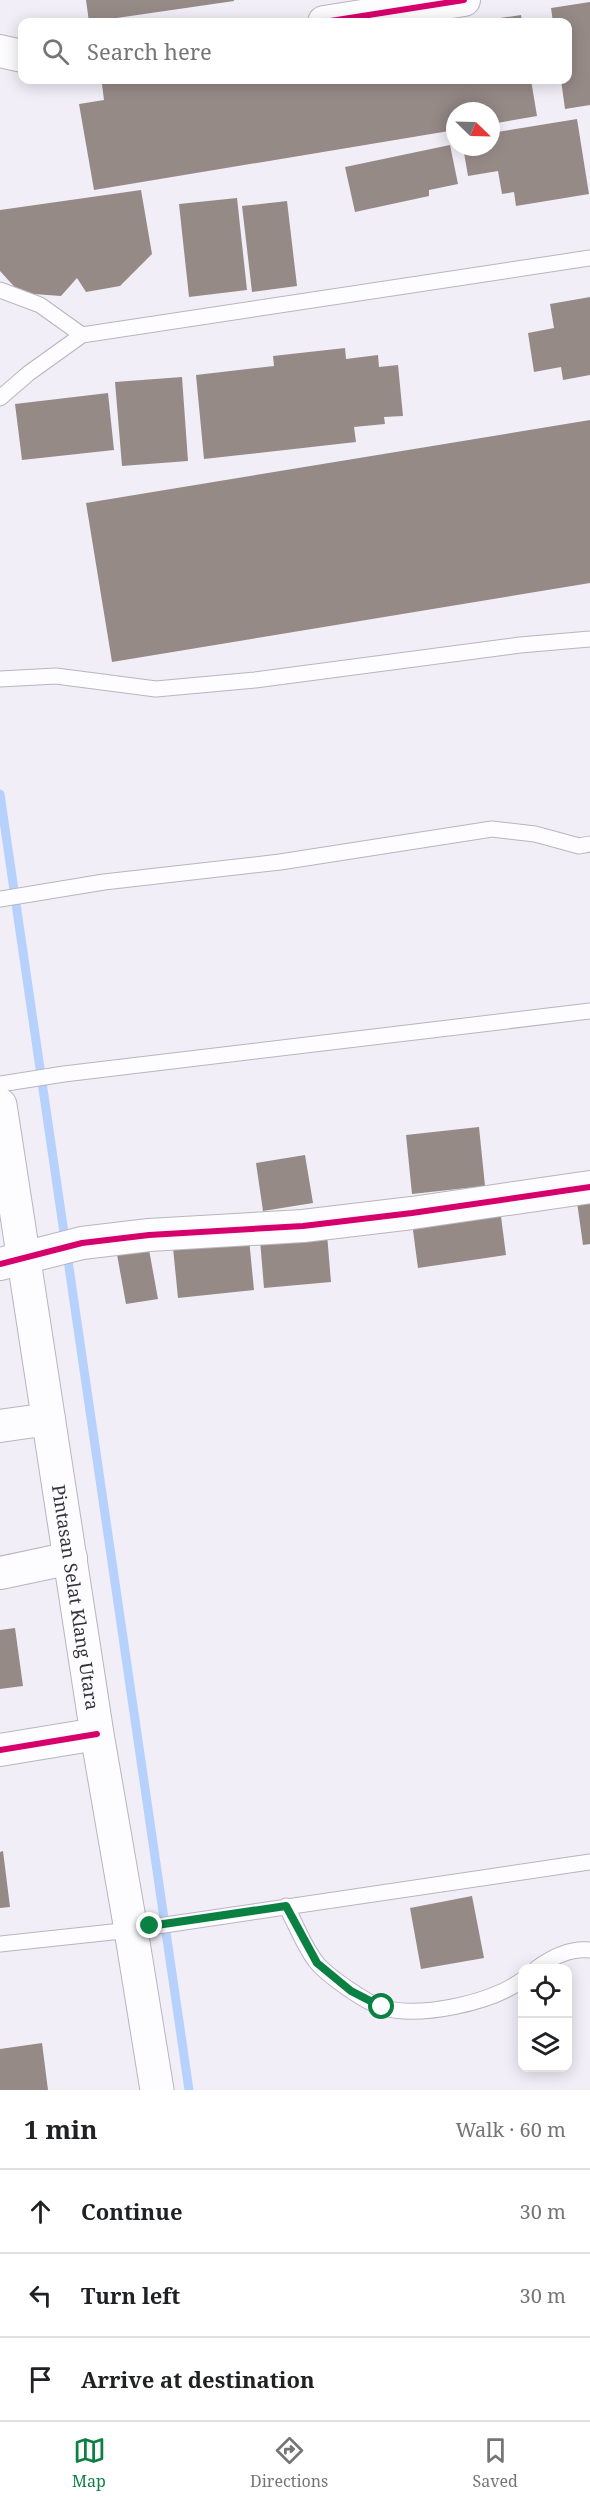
<!DOCTYPE html>
<meta charset="utf-8">
<style>
body{margin:0;font-family:"Noto Serif",serif;background:#f2f2f2;color:#202124}
.controls{position:absolute;right:18px;bottom:18px;display:grid;overflow:hidden;border-radius:12px;box-shadow:0 3px 15px #0003}
.controls button{width:54px;height:54px;display:grid;place-items:center;padding:0;border:0;border-bottom:2px solid #e0e0e0;background:#fff;color:#202124;font:30px sans-serif}
.compass{position:absolute;left:446px;top:102px;width:54px;height:54px;border-radius:50%;background:#fff;box-shadow:0 3px 15px #0003;rotate:113deg}
.stop{position:absolute;width:18px;height:18px;margin:-14px;border:4px solid #0b8043;border-radius:50%;background:#fff}
.stop.end{background:#0b8043;border-color:#fff;box-shadow:0 2px 6px #0008}
.list{margin:0;padding:0;list-style:none}
h2{display:flex;justify-content:space-between;align-items:center;height:78px;margin:0;padding:0 24px;font-size:26px}
h2 small{font-size:20px;font-weight:400;color:#757577}
.list li{display:grid;grid-template-columns:39px 1fr auto;gap:18px;align-items:center;box-sizing:border-box;height:84px;padding:0 24px;border-top:2px solid #e0e0e0}
.list b{display:block;font-size:22px;white-space:nowrap}
.list em{font-size:20px;font-style:normal;color:#757577}
.icon{flex:none;width:33px;height:33px;fill:none;stroke:currentColor;stroke-width:2;stroke-linecap:round;stroke-linejoin:round}
.map{position:relative;flex:none;width:590px;height:2090px;overflow:hidden}
.search{position:absolute;background:#fff;box-shadow:0 3px 15px #0003;left:18px;right:18px;top:18px;height:66px;display:flex;align-items:center;gap:15px;box-sizing:border-box;padding:0 21px;border-radius:12px;color:#757577;font-size:22px}
.sheet{height:330px;background:#fff}
nav{display:flex;justify-content:space-around;align-items:center;box-sizing:border-box;height:84px;border-top:2px solid #e0e0e0;background:#fff;font-size:16px;color:#757577}
nav a{display:grid;justify-items:center;gap:3px}
nav .on{color:#0b8043}
.map>svg:first-child{display:block}
</style>
<div class="map">
<svg width="590" height="2090" viewBox="0 0 590 2090">
<rect width="100%" height="100%" fill="#f1eef8"/>
<g fill="none" stroke-linecap="round" stroke-linejoin="round">
<path stroke="#b6d2fc" stroke-width="9" d="M0 794 189 2090"/>
</g>
<path fill="#968a87" d="M86 0H234V1L89 22Z
M590 2V105L565 109 561 80H568V22H553L551 8Z
M521 15 522 22H480V21Z
M127 80H531L537 116 491 124V111H455V130L94 190 79 104 104 100 102 84Z
M577 119 589 194 516 206 514 192 502 194 498 171 468 176 463 147H491V133Z
M450 145 458 184 429 190V196L355 212 345 167Z
M141 190 152 254 120 286 86 292 77 278 61 296 20 293 0 271V210Z
M237 198 247 290 189 297 179 204Z
M287 201 297 286 252 292 242 206Z
M590 297V375L563 380 561 367 534 372 528 333 554 328 550 304Z
M345 348 346 359 378 355 379 367 398 365 403 416 384 417 385 424 354 427 356 442 204 459 196 375 274 366 273 356Z
M182 377 188 461 122 466 115 382Z
M108 393 114 450 22 460 15 404Z
M590 420V583L112 662 86 503Z
M479 1127 485 1186 412 1194 406 1135Z
M305 1155 313 1203 263 1211 256 1163Z
M590 1200V1244L583 1245 577 1202Z
M500 1209 506 1255 418 1268 412 1223Z
M327 1234 331 1282 264 1288 260 1240Z
M249 1239 254 1290 178 1298 173 1248Z
M148 1244 158 1299 126 1304 116 1249Z
M15 1628 23 1686 0 1689V1630Z
M3 1851 10 1907 0 1908V1852Z
M472 1896 484 1958 421 1969 410 1908Z
M42 2043 48 2090H0V2049Z"/>
<g fill="none" stroke-linecap="round" stroke-linejoin="round">
<g stroke="#b8b5be" stroke-width="17">
<path id="service" d="M0 290 40 305 82 335 590 258
M0 398 29 373 82 335
M0 679 56 676 156 689 255 680 520 645 590 639
M0 899 104 882 280 862 492 829 535 834 579 846 590 844
M0 1084 64 1074 590 1011
M286 1906C296 1924 304 1947 317 1963 328 1976 365 2002 381 2007 418 2019 492 2003 522 1980
M0 1944 131 1930 590 1862
M537 1968C552 1957 571 1948 590 1950"/>
</g>
<g stroke="#b8b5be" stroke-width="34">
<path id="minor" d="M324 22 464 0
M0 51 22 56
M0 1264 82 1243 149 1235 303 1226 412 1213 590 1187
M0 1426 49 1419
M0 1573 71 1558
M0 1750 97 1734"/>
</g>
<g stroke="#b8b5be" stroke-width="35">
<g id="trunk">
<path id="s1" d="M0 1105 97 1734 131 1930 157 2090"/>
</g>
</g>
<use href="#service" stroke="#fdfcfe" stroke-width="15"/>
<use href="#minor" stroke="#fdfcfe" stroke-width="32"/>
<use href="#trunk" stroke="#fdfcfe" stroke-width="33"/>
<g stroke="#fbf9fe" stroke-width="10">
<path id="cycleway" d="M324 22 464 0
M0 1264 82 1243 149 1235 303 1226 412 1213 590 1187
M0 1750 97 1734"/>
</g>
<use href="#cycleway" stroke="#d6006c" stroke-width="6"/>
</g>
<g fill="none" stroke-linecap="round" stroke-linejoin="round">
<path stroke="#0b8043" stroke-width="8" d="M150 1926 286 1906 317 1963 351 1991 382 2007"/>
</g>
<g text-anchor="middle" dominant-baseline="central" stroke-width="6" stroke-linejoin="round" paint-order="stroke">
<g font-size="18" fill="#35323b" stroke="#fbf9fe">
<text stroke="none"><textPath href="#s1" startOffset="498">Pintasan Selat Klang Utara</textPath></text>
</g>
</g>
</svg>
<div class="controls">
<button><svg class="icon" aria-label="locate" viewBox="0 0 24 24"><circle cx="12" cy="12" r="6"/><path d="M12 2v4M12 18v4M2 12h4M18 12h4"/></svg></button>
<button><svg class="icon" aria-label="layers" viewBox="0 0 24 24"><path d="M12 4l9 5-9 5-9-5zM3 14l9 5 9-5"/></svg></button>
</div>
<svg class="compass" viewBox="-18 -18 36 36"><path d="M0-13l5 13h-10z" fill="#e53935"/><path d="M0 13l5-13h-10z" fill="#757577"/></svg>
<div class="stop" style="left:382px;top:2007px"></div>
<div class="stop end" style="left:150px;top:1926px"></div>
<div class="search"><svg class="icon" aria-label="search" viewBox="0 0 24 24"><circle cx="10" cy="10" r="6"/><path d="M15 15l6 6"/></svg>Search here</div>
</div>
<section class="sheet">
<h2>1 min<small>Walk · 60 m</small></h2>
<ul class="list">
<li><svg class="icon" aria-label="ahead" viewBox="0 0 24 24"><path d="M12 20V5M6 11l6-6 6 6"/></svg><div><b>Continue</b></div><em>30 m</em></li>
<li><svg class="icon" aria-label="left" viewBox="0 0 24 24"><path d="M17 20v-9H6M10 6l-5 5 5 5"/></svg><div><b>Turn left</b></div><em>30 m</em></li>
<li><svg class="icon" aria-label="arrive" viewBox="0 0 24 24"><path d="M6 21V4h12l-3 4 3 4H6"/></svg><div><b>Arrive at destination</b></div></li>
</ul>
</section>
<nav>
<a class="on"><svg class="icon" aria-label="map" viewBox="0 0 24 24"><path d="M3 6l6-2 6 2 6-2v14l-6 2-6-2-6 2zM9 4v14M15 6v14"/></svg>Map</a>
<a><svg class="icon" aria-label="directions" viewBox="0 0 24 24"><path d="M12 3l9 9-9 9-9-9zM9 14v-3h6M13 9l2 2-2 2"/></svg>Directions</a>
<a><svg class="icon" aria-label="saved" viewBox="0 0 24 24"><path d="M7 4h10v16l-5-4-5 4z"/></svg>Saved</a>
</nav>
